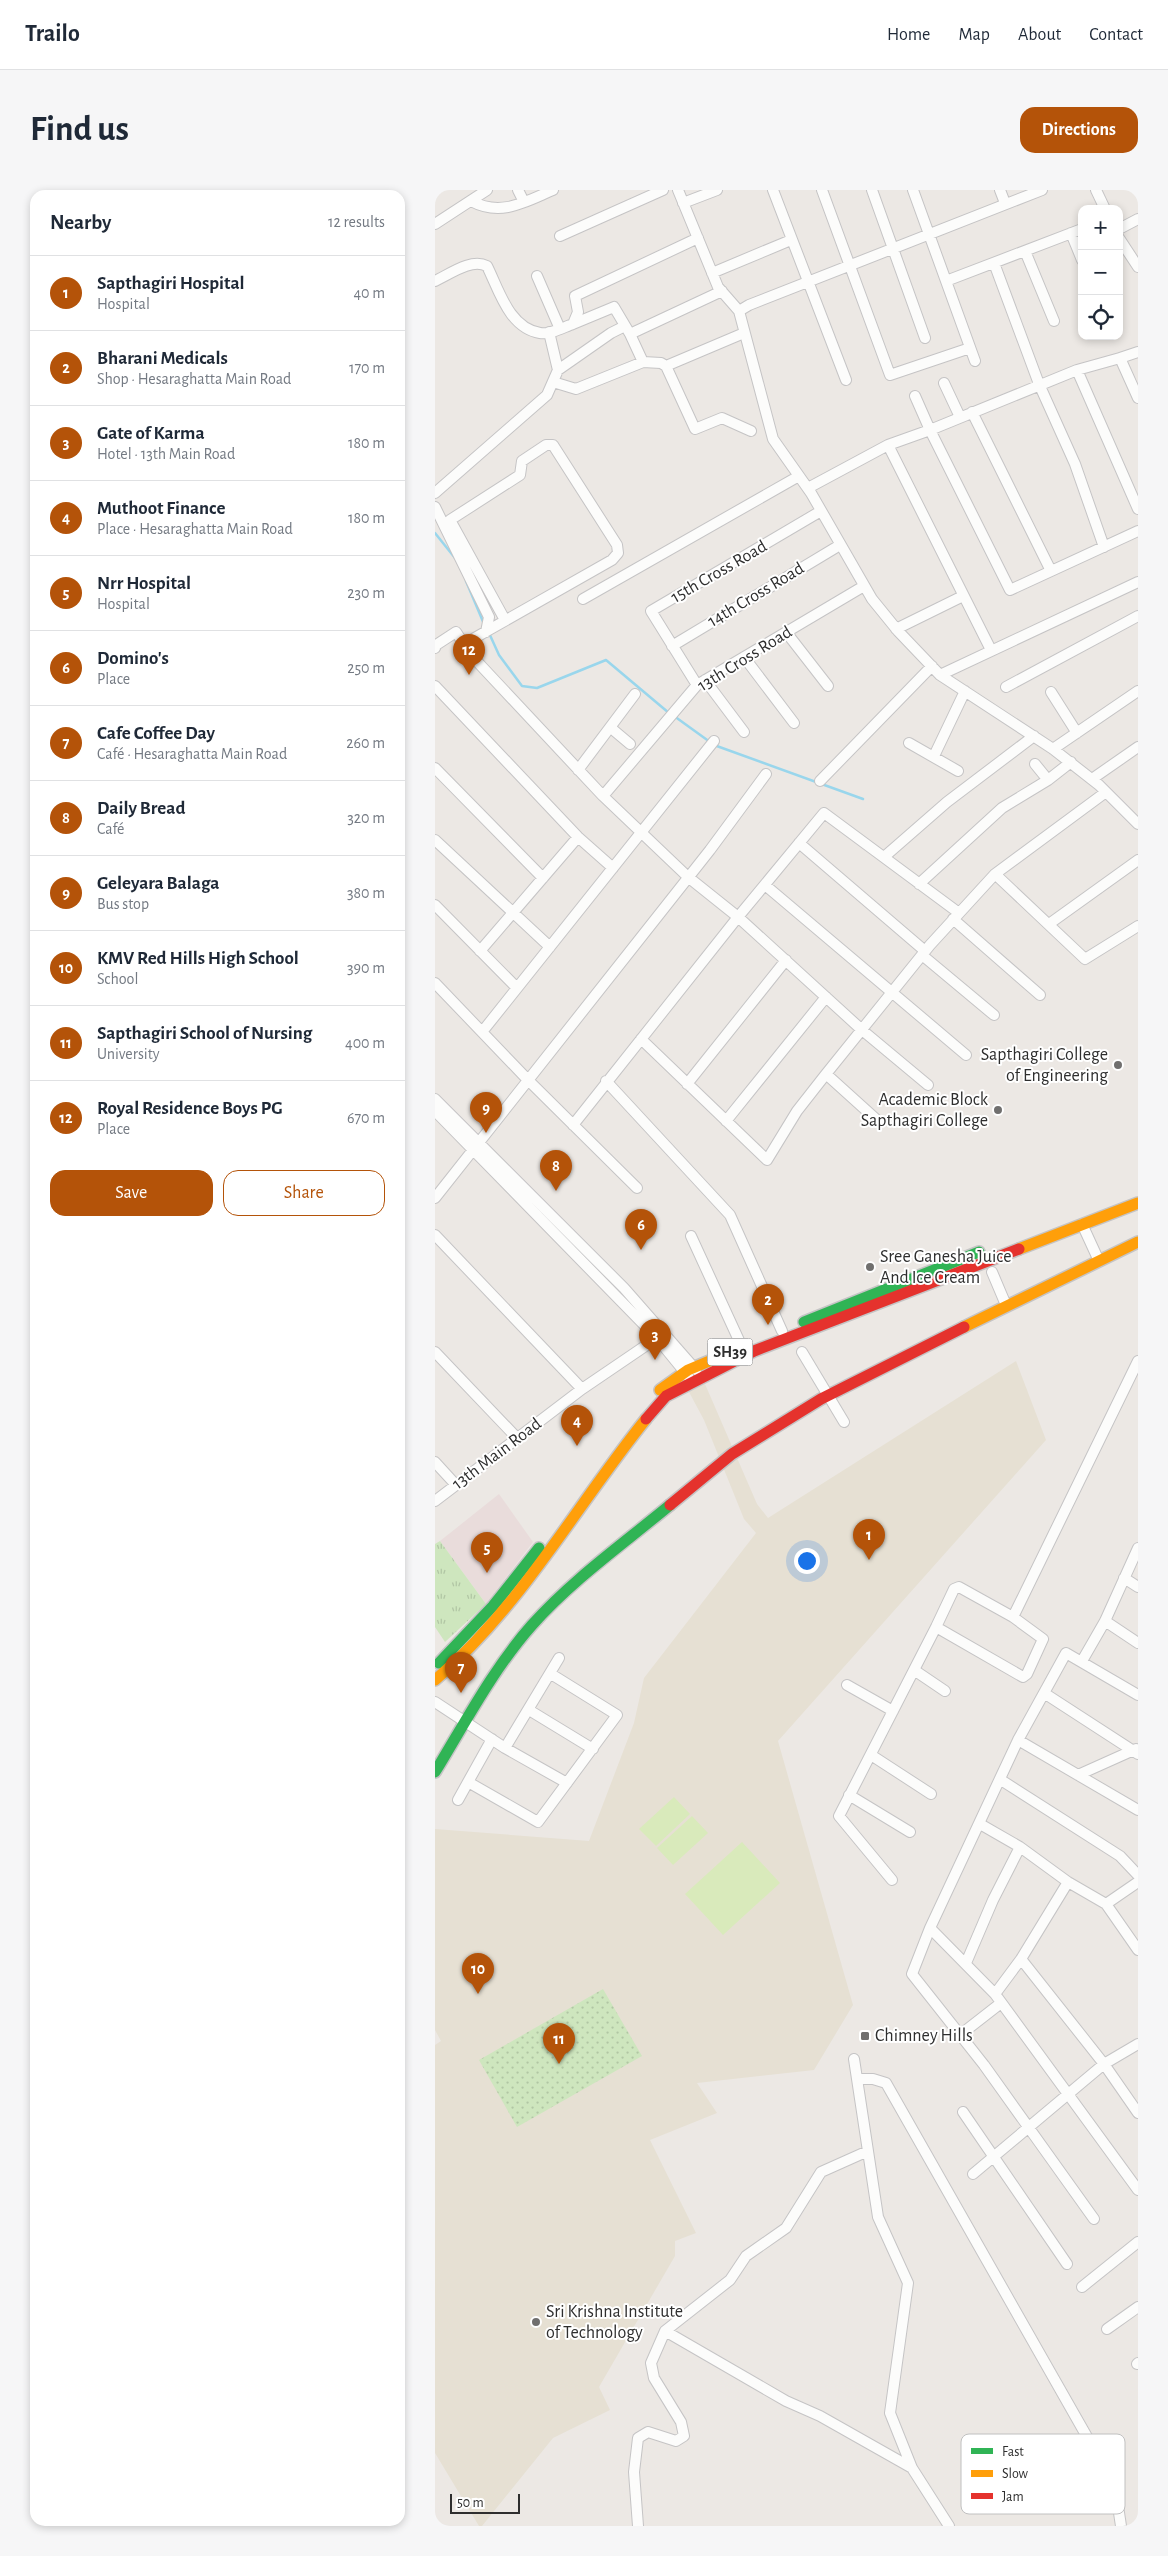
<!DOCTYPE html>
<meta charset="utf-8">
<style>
body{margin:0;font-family:"Alegreya Sans",sans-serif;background:#f6f6f7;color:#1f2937}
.controls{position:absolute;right:15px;top:15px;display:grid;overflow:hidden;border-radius:10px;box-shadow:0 2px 8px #0003}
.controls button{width:45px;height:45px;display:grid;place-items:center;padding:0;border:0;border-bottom:1px solid #e0e1e3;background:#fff;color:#1f2937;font:25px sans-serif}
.scale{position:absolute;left:15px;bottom:12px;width:70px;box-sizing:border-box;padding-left:5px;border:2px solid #2e2e2e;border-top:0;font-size:14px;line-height:18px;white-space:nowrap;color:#2e2e2e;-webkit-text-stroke:4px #fff;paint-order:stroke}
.you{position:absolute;left:371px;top:1370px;width:18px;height:18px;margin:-12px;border:4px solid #fff;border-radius:50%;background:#1a73e8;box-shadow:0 0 0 8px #1a73e833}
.badge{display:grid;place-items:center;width:32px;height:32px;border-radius:50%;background:#b45309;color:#fff;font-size:16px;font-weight:700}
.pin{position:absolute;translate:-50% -41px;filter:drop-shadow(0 1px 2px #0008)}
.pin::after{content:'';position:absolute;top:26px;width:18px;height:15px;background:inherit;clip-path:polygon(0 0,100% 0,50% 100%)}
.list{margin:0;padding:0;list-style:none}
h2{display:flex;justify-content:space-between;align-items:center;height:65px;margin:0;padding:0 20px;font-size:21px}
h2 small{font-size:16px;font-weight:400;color:#747a83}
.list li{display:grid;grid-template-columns:32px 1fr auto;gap:15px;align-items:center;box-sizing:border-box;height:75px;padding:0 20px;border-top:1px solid #e0e1e3}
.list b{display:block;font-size:19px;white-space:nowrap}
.list p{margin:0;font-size:16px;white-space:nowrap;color:#747a83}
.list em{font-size:16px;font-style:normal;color:#747a83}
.actions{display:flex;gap:10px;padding:15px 20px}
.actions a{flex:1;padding:11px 0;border:1px solid #b45309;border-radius:15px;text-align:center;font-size:18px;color:#b45309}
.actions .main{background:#b45309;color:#fff}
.icon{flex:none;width:28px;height:28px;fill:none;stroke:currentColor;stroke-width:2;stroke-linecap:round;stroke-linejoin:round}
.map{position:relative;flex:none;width:703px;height:2336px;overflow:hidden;border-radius:15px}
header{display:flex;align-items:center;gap:30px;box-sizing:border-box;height:70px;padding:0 25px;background:#fff;border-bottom:1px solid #e0e1e3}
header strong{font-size:24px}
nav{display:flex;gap:28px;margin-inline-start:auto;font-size:18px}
.intro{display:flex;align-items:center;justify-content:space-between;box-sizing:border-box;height:120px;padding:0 30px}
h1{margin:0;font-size:35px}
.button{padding:12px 22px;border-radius:15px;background:#b45309;color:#fff;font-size:18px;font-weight:700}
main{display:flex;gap:30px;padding:0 30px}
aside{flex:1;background:#fff;border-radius:15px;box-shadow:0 2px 8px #0003}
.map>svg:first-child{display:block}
</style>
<header>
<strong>Trailo</strong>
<nav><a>Home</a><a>Map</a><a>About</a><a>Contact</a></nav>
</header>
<div class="intro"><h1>Find us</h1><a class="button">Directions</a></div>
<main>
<aside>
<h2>Nearby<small>12 results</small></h2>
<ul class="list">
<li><span class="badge">1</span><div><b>Sapthagiri Hospital</b><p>Hospital</p></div><em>40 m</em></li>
<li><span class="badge">2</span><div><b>Bharani Medicals</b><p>Shop · Hesaraghatta Main Road</p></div><em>170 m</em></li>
<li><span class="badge">3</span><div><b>Gate of Karma</b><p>Hotel · 13th Main Road</p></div><em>180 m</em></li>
<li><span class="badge">4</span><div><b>Muthoot Finance</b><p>Place · Hesaraghatta Main Road</p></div><em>180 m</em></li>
<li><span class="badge">5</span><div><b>Nrr Hospital</b><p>Hospital</p></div><em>230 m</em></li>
<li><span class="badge">6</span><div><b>Domino's</b><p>Place</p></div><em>250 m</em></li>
<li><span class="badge">7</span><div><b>Cafe Coffee Day</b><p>Café · Hesaraghatta Main Road</p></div><em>260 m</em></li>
<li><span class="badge">8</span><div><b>Daily Bread</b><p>Café</p></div><em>320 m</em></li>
<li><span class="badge">9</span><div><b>Geleyara Balaga</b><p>Bus stop</p></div><em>380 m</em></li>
<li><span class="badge">10</span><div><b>KMV Red Hills High School</b><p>School</p></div><em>390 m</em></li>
<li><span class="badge">11</span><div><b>Sapthagiri School of Nursing</b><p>University</p></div><em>400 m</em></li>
<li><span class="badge">12</span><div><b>Royal Residence Boys PG</b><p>Place</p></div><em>670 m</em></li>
</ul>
<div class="actions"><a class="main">Save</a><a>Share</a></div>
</aside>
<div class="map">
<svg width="703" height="2336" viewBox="0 0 703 2336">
<defs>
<pattern id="grass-tufts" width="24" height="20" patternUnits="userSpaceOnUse" patternTransform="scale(1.25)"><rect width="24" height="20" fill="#cee6be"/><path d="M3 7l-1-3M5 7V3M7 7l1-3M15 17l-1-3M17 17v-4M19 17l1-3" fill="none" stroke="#b1c6a4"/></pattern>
<pattern id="park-dots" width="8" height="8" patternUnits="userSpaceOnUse" patternTransform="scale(1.25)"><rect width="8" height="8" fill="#cee6be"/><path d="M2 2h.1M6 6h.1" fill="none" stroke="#b1c6a4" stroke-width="1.8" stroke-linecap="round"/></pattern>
</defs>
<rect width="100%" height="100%" fill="#ece8e4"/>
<path fill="#e6e0d3" d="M581 1171 611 1250 343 1551 418 1815 379 1880 262 1893 282 1923 215 1950 261 2043 240 2051V2066L164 2197 175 2220 118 2248 47 2336H44L0 2263V1855L6 1851 0 1840V1639L154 1651 199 1533 209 1488 321 1343 309 1329 269 1230 254 1202 270 1194 322 1314 333 1328Z"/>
<path fill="#e9dcdb" d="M64 1304 98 1352 51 1414 5 1351Z"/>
<path fill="url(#grass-tufts)" d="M5 1351 51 1414 10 1452 0 1437V1354Z"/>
<path fill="url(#park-dots)" d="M168 1799 207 1866 82 1937 44 1870Z"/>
<path fill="#d9eabb" d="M239 1607 255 1624 221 1656 204 1639Z
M257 1626 273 1643 238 1675 222 1658Z
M307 1652 345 1693 288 1745 250 1704Z"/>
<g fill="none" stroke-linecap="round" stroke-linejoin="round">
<path stroke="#99d6ec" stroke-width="2.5" d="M0 343 20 368
M31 391 49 434
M54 443 64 465 87 496 102 498 171 470 234 523
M239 526 275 552
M279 555 428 609"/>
<g stroke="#c5c4c5" stroke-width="12">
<path id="street" d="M83 0 89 12
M243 0 283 97 304 121 338 249 376 303 437 409 463 441 505 485 618 559 664 595 703 634
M338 0 411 190
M387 0 455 185 535 158
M437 0 490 148
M478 0 540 171
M565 0 570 13
M661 0 670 19
M36 11C66 27 90 12 118 0
M248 13 282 0
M0 34 52 0
M684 39 703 29
M636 43 647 70
M125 46 228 0
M684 48 703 77
M590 61 619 131
M559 73 604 194 640 274 669 357
M277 83 356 50
M102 86 125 139
M0 91C15 84 36 68 52 76 64 100 74 138 105 143 115 145 129 137 138 134L143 122 140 106 263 48
M511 91 647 39
M304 121 314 115 607 0
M138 134 179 117 195 144 287 101
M309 143 231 176 260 239 287 228 316 241
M195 144 208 172 226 173 231 176
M703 162 685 168 703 208
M123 180 176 143 190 136
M642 180 685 168
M118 192 141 199 208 172
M509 193 525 227
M480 206 495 240 453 255 556 460
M537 222 616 381
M373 298 453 255
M0 303 112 205 123 180 114 142
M0 317 54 427 51 442
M703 319 642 180 495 240 575 400 703 341
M148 409 364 286
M461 439 528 406
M351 442 393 496
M29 454 177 370 183 363 182 355 118 255H111L87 271 85 285 15 330 70 430
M237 456 405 355
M0 458 1 455 21 442 36 465 168 606 253 687 303 727 427 840 493 895
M309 467 359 533
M505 485 703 392
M270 490 309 542
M262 495 216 421 386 321
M0 496 143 647 178 678
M571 497 703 426
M616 502 642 543
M176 538 195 554
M474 553 523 581
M618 559 703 501
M499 566 530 501
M600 574 613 590
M0 578 108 688
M143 580 200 504
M657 589 703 557
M385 591 497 476
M168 606 262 495 429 396
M0 650 115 757
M364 653 490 761
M449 667 512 612 599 546
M560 684 650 769 703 736
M484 694 567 618 613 590 636 572
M330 695 531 865
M0 715 82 798
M518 729 605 805
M614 734 703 670
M45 761 143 647
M487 765 559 825
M0 793 93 890 202 998
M47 842 279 551
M206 849 332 970 362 921 391 884 495 755 560 684 671 602
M391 884 443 931
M171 891 295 1025 347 1141
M252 894 351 770
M0 909 189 1098 261 1180
M0 921 222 1148 253 1186
M291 931 391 807
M138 935 303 727 389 623 524 723
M0 1008 275 660 331 584
M647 1034 664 1071
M0 1045 147 1199
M256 1046 307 1157
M557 1082 571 1115
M0 1162 82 1248
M367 1162 409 1232
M0 1272 21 1295
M0 1311 147 1199 222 1148
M689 1388 703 1397
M578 1427 703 1171
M670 1431 703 1453
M647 1471 670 1431 703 1358
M479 1480 510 1501
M412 1495 458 1521
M609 1503 703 1564
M0 1512 70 1558 132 1593
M94 1520 158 1559
M57 1549 33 1592 103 1632 182 1525 116 1484
M583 1550 703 1620
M70 1558 124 1468
M436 1565 496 1604
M643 1585 701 1559
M566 1590 685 1666 703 1685
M414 1605 475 1642
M23 1610 33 1592
M545 1634 585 1657 633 1692 671 1714 703 1760
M457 1690 404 1626 501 1437 519 1399 524 1397 578 1427 608 1449 592 1484 588 1487 501 1437
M671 1714 703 1692
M495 1738 560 1804 703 2000
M586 1769 669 1874 703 1923
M531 1773 558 1710 585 1657
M560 1804 586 1769 633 1692
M525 1845 566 1813
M419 1869 443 2027 473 2093 455 2223 477 2278 514 2336
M422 1889H438L451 1893 680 2296 686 2336
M528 1922 632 2074
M538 1984 669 1874 703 1854
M659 2029 549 1875 477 1784 495 1738 583 1550 631 1463 703 1505
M647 2097 703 2052
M672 2139 703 2117
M230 2141 351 2211 385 2226 477 2278
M702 2174 703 2173
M203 2336 199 2282 203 2248 213 2242 241 2251 249 2246 246 2232 219 2188 216 2173 230 2141 295 2090 311 2066 351 2038 386 1982 433 1961"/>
</g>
<g stroke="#c5c4c5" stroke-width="14">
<path id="fast" d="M369 1132 544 1062
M4 1473 58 1416 104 1358
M0 1582C30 1533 58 1479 97 1435 137 1390 188 1354 235 1315"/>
</g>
<g stroke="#c5c4c5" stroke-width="14">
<path id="slow" d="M584 1059 703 1013
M529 1137 703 1052
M225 1200 253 1180 284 1167
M0 1490C86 1417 141 1316 211 1229"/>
</g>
<g stroke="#c5c4c5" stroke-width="14">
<path id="jam" d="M211 1229 231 1206 319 1161 584 1059
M235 1315 297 1264 386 1209 529 1137"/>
</g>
<use href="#street" stroke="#fcfcfb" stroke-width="10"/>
<use href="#fast" stroke="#30b455" stroke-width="11"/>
<use href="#slow" stroke="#ff9f0a" stroke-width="11"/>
<use href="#jam" stroke="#e5322d" stroke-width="11"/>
</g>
<g fill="#706f6e" stroke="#fff" stroke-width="2">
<circle cx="683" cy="875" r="5"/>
<circle cx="563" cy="920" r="5"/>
<circle cx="435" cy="1077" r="5"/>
<rect x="425" y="1841" width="10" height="10" rx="2.5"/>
<circle cx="101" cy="2132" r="5"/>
</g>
<g text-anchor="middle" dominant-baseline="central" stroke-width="4" stroke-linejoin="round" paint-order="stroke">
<rect fill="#fff" stroke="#6d6d6d" stroke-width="1" x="272.5" y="1148.5" width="45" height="27" rx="4"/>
<g font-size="16" font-weight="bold" fill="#2e2e2e">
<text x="295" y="1162">SH39</text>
</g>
<g font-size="18" fill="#2e2e2e" stroke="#fff">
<text transform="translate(284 382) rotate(-30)">15th Cross Road</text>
<text transform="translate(321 405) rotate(-31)">14th Cross Road</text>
<text transform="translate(310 469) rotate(-32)">13th Cross Road</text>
<text transform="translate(62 1264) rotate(-37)">13th Main Road</text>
</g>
<g font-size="18" fill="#2e2e2e" stroke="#fff" text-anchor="start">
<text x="673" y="865" text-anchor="end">Sapthagiri College<tspan x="673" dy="21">of Engineering</tspan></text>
<text x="553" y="910" text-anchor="end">Academic Block<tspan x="553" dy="21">Sapthagiri College</tspan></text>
<text x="445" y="1067">Sree Ganesha Juice<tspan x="445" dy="21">And Ice Cream</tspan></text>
<text x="440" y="1846">Chimney Hills</text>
<text x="111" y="2122">Sri Krishna Institute<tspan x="111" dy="21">of Technology</tspan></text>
</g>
</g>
<rect x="526" y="2244" width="164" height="80" rx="8" fill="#fff" stroke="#c0c0c0" stroke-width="1"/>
<rect x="536" y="2258" width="22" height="6" fill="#30b455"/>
<rect x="536" y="2280" width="22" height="7" fill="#ff9f0a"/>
<rect x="536" y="2303" width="22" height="6" fill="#e5322d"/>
<g font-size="14" fill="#2e2e2e">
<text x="567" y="2266">Fast</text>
<text x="567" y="2288">Slow</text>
<text x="567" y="2311">Jam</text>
</g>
</svg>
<div class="controls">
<button>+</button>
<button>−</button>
<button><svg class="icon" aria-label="locate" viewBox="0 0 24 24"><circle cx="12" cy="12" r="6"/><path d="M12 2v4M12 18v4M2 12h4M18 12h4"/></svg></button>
</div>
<div class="scale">50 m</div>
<div class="you"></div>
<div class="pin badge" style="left:434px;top:1370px">1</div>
<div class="pin badge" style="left:333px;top:1135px">2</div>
<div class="pin badge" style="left:220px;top:1170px">3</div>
<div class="pin badge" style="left:142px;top:1256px">4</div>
<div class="pin badge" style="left:52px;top:1383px">5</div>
<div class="pin badge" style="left:206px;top:1060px">6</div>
<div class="pin badge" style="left:26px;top:1503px">7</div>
<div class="pin badge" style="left:121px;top:1001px">8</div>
<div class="pin badge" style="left:51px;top:943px">9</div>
<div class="pin badge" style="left:43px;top:1804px">10</div>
<div class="pin badge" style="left:124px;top:1874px">11</div>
<div class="pin badge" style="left:34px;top:485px">12</div>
</div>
</main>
